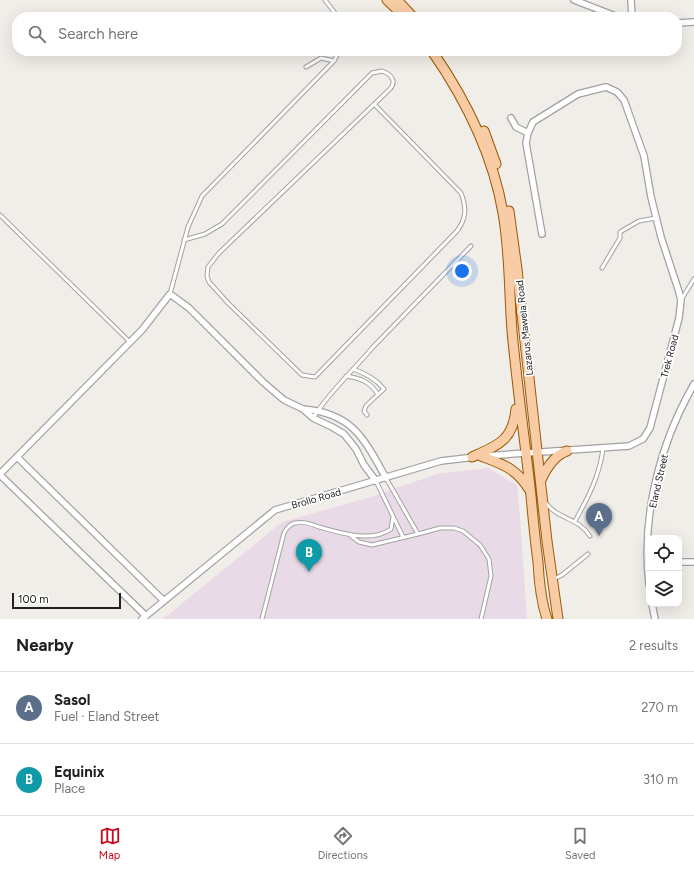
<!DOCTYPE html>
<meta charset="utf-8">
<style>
body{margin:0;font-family:Figtree,sans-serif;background:#f2f2f2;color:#202124}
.controls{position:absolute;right:12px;bottom:12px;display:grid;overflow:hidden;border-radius:8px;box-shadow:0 4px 16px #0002}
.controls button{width:36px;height:36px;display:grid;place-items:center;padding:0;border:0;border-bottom:1px solid #e0e0e0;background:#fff;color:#202124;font:20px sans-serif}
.scale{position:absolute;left:12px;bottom:10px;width:109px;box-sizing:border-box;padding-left:4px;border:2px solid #212121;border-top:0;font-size:11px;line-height:14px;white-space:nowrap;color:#212121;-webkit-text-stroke:3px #fff;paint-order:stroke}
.you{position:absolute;left:462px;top:271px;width:14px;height:14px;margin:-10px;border:3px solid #fff;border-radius:50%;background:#1a73e8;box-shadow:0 0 0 6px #1a73e833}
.badge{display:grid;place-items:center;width:26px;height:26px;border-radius:50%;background:#c9081a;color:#fff;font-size:13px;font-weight:700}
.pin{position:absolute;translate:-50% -33px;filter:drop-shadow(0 1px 2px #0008)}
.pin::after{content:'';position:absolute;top:21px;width:14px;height:12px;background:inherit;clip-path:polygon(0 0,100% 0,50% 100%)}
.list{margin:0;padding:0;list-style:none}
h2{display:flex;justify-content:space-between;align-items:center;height:52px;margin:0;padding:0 16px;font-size:17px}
h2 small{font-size:13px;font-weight:400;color:#757577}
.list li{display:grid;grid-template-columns:26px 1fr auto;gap:12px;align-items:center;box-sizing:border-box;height:72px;padding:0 16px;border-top:1px solid #e0e0e0}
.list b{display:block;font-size:15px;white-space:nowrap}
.list p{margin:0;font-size:13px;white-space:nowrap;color:#757577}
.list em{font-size:13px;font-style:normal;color:#757577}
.icon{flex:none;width:22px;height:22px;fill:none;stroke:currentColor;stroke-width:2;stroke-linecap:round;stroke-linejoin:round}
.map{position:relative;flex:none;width:694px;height:619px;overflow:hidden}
.search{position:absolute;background:#fff;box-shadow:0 4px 16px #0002;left:12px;right:12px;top:12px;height:44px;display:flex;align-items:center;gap:10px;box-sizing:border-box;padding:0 14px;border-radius:16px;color:#757577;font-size:15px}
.sheet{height:196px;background:#fff}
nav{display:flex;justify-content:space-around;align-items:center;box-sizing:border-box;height:56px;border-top:1px solid #e0e0e0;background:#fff;font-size:11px;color:#757577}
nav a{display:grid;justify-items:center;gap:2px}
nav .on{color:#c9081a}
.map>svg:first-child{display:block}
.industrial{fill:#e9dae8}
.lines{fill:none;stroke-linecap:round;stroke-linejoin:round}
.lane-casing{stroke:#a2a2a2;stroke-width:5}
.street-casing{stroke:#a2a2a2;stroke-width:8}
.primary-casing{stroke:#975a06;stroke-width:11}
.lane{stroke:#fff;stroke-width:3}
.street{stroke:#fff;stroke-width:5.5}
.primary{stroke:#f8cda5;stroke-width:9}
.labels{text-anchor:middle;stroke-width:3.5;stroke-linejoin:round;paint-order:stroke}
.street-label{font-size:10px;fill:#212121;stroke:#fff}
</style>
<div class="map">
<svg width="694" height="619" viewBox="0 0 694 619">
<rect width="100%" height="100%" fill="#f1ede8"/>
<path class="industrial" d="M488,468L517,485L520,517L527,619H163L282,522L367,498L437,474Z"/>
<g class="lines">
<g class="lane-casing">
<path id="lane" d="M325,0L338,17
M306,67L321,58L334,61L339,51
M0,215L130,342
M184,240L205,234L222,224L372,73L382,71C391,74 397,81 390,89L219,253L208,267L207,276L209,282L228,303L302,375L315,377L457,231C466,219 467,208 461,193L374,104
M602,268L620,238V232L639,221L656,218
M170,294L188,227L202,196L334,61
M681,300L694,279
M353,369C366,374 376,379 384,389L371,401L366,406L364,411L367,415
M346,376C360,378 371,382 378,395
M313,418C329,392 353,371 373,347L471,246
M386,478L418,534
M376,481L403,537
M545,502C558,520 578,517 590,536
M575,521C588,498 600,475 603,448
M351,536L359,542L372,545L418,534L440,528H454L463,531L480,545L489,559L491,576L481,619
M554,579L562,575L588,554
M262,619L284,533C286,529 290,524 295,523C303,521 312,524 319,527C341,533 371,543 391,529L393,517"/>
</g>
<g class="street-casing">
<path id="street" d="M574,0L618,17
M631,0L632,17
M677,23L694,22
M511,118L516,127L528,133
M303,409C353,413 364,439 386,478
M484,456L629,446L643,439L650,428L679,318L681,300L679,292L661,237L651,197L644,156L624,100L617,92L606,87L578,94L533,122L528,133L526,143L542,234
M17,457L164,601
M0,474L142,330L170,294L189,308L263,382L284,400L303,409L313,418L332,427L344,434L356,449L364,465L376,481
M0,475L146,616
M679,562H694
M649,584C641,516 660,443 694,384
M652,604L655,619
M142,619L275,510L441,461L475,457"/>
</g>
<g class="primary-casing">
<path id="primary" d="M387,0L405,17
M397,0L413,17
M432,51C466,100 493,155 503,213C510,252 509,292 512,331C517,386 525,441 531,496C533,518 535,540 538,562C539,581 541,601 547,619
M484,131L496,164
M509,211L517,269L547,541L558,619
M481,456C502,464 516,468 529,489
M472,457C499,445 513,440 516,409
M541,480C546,469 555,455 567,451"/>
</g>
<use href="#lane" class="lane"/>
<use href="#street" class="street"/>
<use href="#primary" class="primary"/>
</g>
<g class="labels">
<g class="street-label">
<text transform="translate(524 328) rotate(-96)" y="4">Lazarus Mawela Road</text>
<text transform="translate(669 356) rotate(-75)" y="4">Trek Road</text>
<text transform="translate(658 481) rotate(-77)" y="4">Eland Street</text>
<text transform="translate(316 498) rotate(-16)" y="4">Brollo Road</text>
</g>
</g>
</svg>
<div class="controls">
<button><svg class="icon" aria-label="locate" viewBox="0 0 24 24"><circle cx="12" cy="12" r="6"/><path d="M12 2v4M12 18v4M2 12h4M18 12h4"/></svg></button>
<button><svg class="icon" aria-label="layers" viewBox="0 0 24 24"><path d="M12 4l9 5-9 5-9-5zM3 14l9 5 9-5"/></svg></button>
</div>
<div class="scale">100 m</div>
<div class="you"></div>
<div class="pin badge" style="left:599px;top:536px;background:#5c6f8a">A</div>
<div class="pin badge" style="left:309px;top:572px;background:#0f9aa8">B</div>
<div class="search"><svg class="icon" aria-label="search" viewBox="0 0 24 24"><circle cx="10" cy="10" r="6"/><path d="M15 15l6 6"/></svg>Search here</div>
</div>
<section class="sheet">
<h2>Nearby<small>2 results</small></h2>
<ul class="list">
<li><span class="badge" style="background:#5c6f8a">A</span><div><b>Sasol</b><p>Fuel · Eland Street</p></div><em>270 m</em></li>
<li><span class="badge" style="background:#0f9aa8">B</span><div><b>Equinix</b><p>Place</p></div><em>310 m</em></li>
</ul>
</section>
<nav>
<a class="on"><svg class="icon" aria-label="map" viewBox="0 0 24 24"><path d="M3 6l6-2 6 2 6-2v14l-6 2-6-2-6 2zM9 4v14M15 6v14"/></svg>Map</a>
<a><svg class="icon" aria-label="directions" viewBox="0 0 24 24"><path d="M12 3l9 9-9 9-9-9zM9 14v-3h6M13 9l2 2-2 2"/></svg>Directions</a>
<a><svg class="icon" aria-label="saved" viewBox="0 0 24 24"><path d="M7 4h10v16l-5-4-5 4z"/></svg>Saved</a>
</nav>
